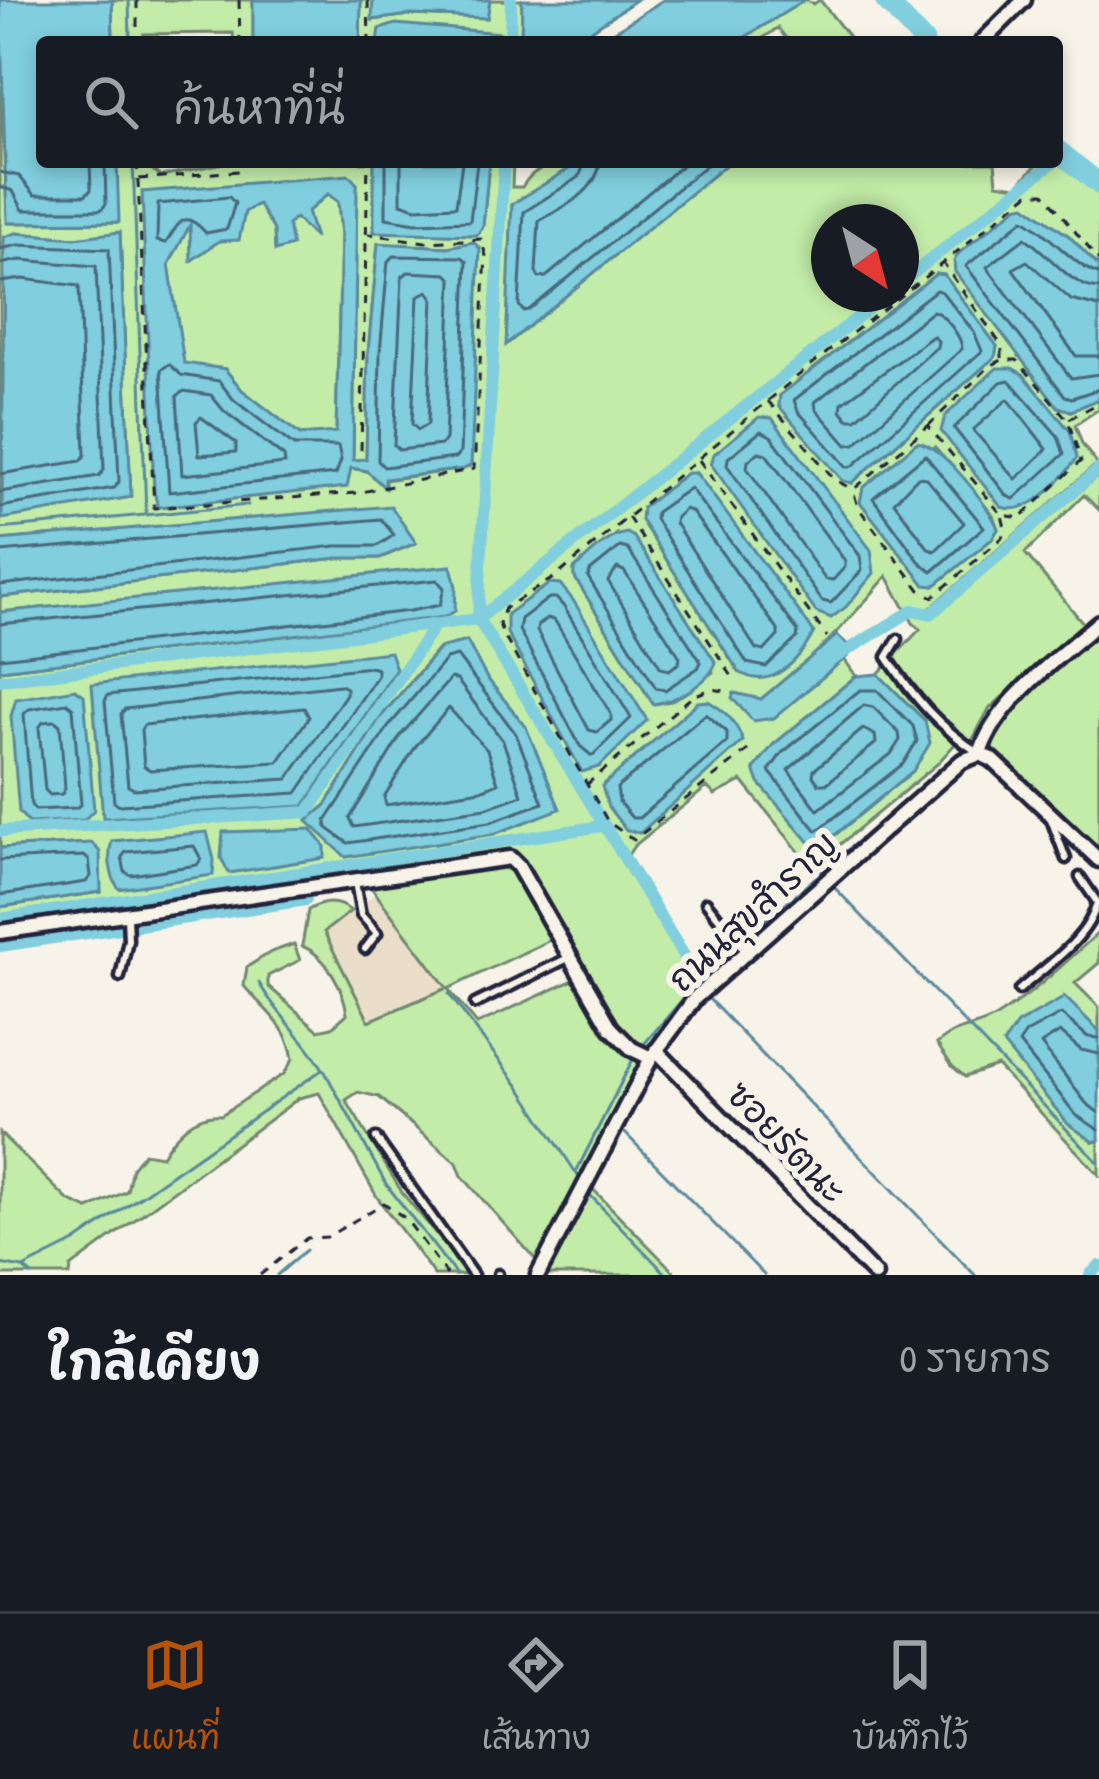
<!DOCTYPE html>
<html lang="th">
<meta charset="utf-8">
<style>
body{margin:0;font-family:"Patrick Hand","Playpen Sans Thai",sans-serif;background:#20242c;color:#f1f3f6}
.compass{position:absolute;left:811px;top:204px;width:108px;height:108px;border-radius:50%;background:#171b24;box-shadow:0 6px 18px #0003;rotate:144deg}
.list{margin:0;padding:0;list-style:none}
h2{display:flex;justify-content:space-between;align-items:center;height:156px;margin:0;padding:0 48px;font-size:51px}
h2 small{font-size:39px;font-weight:400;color:#9ea1a6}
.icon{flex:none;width:66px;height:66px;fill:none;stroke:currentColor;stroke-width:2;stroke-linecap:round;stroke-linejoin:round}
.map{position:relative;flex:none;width:1099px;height:1275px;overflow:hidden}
.search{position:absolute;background:#171b24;box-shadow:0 6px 18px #0003;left:36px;right:36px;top:36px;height:132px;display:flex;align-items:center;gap:30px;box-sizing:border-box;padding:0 42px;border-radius:12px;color:#9ea1a6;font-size:45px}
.sheet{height:336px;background:#171b24}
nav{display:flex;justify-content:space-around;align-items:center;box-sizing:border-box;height:168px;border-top:3px solid #363941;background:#171b24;font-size:33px;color:#9ea1a6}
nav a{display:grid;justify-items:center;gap:6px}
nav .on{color:#b45309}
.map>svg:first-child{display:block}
.built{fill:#ebdec9}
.green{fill:#c3eca8;stroke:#728772;stroke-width:3;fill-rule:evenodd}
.water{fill:#80cede;stroke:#5a899d;stroke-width:3;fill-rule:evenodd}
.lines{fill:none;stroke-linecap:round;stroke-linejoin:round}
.shore{stroke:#48677c;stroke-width:3}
.stream{stroke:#5a899d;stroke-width:3}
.canal{stroke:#80cede;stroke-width:12}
.river{stroke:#80cede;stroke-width:21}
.lane-casing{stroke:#22223b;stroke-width:15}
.street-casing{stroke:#22223b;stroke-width:21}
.path{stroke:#22223b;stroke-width:3;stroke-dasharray:9 9;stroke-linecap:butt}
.lane{stroke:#f7f3e8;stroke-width:6}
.street{stroke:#f7f3e8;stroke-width:12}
.labels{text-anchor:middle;stroke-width:12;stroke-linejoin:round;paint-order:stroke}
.street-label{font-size:36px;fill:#22223b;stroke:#f7f3e8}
</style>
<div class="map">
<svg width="1099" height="1275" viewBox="0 0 1099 1275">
<rect width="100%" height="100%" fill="#f7f3e8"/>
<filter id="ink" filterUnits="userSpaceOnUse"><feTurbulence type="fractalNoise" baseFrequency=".00833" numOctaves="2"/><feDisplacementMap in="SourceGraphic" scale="24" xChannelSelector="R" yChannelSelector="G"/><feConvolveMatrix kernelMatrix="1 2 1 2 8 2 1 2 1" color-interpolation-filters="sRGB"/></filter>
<g filter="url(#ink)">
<path class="built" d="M376,893L448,988L368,1022L324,932Z"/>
<path class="green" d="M112,0H253V42H234L233,33L144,34L145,42H113Z
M361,0H373V20L410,15L487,18L490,0H522L521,42H500V34L380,29L378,42H360Z
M805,0L813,4L820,0L853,42H789L778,28L757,42H737Z
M0,85L8,223L118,222L117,162H141L161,176L229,162H374V231L477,235L483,226L489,162H513L512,187H522C536,164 555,162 580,162L512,204L507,344L729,162H995L997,183L1017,186L1039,162H1057V159L1099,190V267L1069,236L1071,411L1099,399V409L1075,425L1082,444L1097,464L928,610L934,616L1099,475V510L1084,495L1025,553L1084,624L989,709L966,752L955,744L936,765L821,860L805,859L742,781L715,795L707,787L634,846L628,855L633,865L704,983L645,1050L633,1044L614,1024L529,872L517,856L501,852L381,873L0,925V907L101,892L92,843L0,848V670L445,617L136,599L0,612V597L338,558H380L416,543L391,507L0,540ZM357,184L353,460H366L368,353L378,244L448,247L473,242L471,465L464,469L384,480L385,486L367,471L350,468L158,506L154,491L143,192ZM829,222H901V294H829ZM17,233L75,238L120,233L131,497L2,518L4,237ZM936,274L944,275L997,346L995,357L852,483L779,406L780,395ZM935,447L993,515L998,529L992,539L934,586L861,503L863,489ZM696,473L813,632L739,672L641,520ZM617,534L713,672L671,701L653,704L574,576V570ZM887,576L913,623L920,629L878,674L925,721L913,771L825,843L813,846L773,745L856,676L844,659L773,718L735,693L760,700C809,664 848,622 887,576ZM466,641L486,677L526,727L506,829L346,857L308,820L326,805L379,719L439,648Z
M328,194L338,202L341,235L336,433L300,435L242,390L225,369L183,364L169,264L191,222L192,259L219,241L245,211L258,203L274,230L275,250L287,224L296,218L313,235L307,212Z
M1099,631V852L992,752C992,717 1072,656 1099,631Z
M498,865L518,875L554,938L448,989L477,1024L578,978L615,1040L641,1061L586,1176L535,1259L462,1176L457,1163L379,1097L358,1092L346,1100L403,1194L470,1275H434L377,1197L319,1093L299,1098L71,1267L70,1275H0V1133L68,1200L88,1209L127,1191L132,1168L144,1153L162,1156C174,1135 195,1112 221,1115L284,1074L293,1059C288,1025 265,1011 244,986L247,967L271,952L294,944L300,960L268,976V986L318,1030L332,1027L347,1014C344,989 327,956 302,946L308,910C324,901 336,900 351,911L324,932L369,1021L447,988L370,886Z
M1099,932V963L1075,983L1099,1007V1031L1065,998L1093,1142L1099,1140V1175L997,1066L965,1077L952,1066L937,1044C958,1025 974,1030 996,1017C1034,993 1066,962 1099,932Z
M591,1187L677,1275H548Z"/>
<path class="water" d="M0,0H112L113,42H42V162H117L119,222L7,223Z
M253,0H361L360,42H253Z
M373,0H490L487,18L410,15L372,20Z
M522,0H636L574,42H521Z
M663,0H805L737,42H598Z
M396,24L500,33V42H378L380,29Z
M374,162H489L483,226L477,235L374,232Z
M580,162H729L506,345L512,204Z
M349,175L357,184L353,460L366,459L368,353L378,243L448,247L473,242L480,248L471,465L464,469L385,479V488L367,471L351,468L347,487L158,507L154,491L142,192ZM328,194L338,202L341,235L336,432L300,435L242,390L225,369L184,363L169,264L190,225L191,261L219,241L239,240L245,212L258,204L274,230L275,251L292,246L288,225L295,218L315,238L307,212Z
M1025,205L1069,236L1099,267V399L1071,411L1058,407L955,272L954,261L959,253L1017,207Z
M120,232L131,497L2,519L4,237L16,233L75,238Z
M936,274L944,275L997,346L995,357L852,483L843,481L779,406L780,395Z
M997,368H1012L1023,374L1070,431L1077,458C1061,481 1030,517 1001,507L941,431L945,416Z
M759,417L772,418L780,429L871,550L874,573L846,607L831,618L816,612L711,464L714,454Z
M917,442C941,444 990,506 998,529L992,539L934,586L925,585L860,502L863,488Z
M687,473H696L706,486L814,632C799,661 771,692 739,672L641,520L642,508Z
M391,506L416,543L380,558H338L0,597V540Z
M627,533L634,537L716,663C707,685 676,701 653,704L574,576V569C589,556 606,536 627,533Z
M451,566L456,587L455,611L445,617L0,670V612Z
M550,583L560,584L573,600L647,720L599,767L582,772L507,633V614Z
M837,635L848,645L849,655L774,718L753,721L732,698L734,693L761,699Z
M467,641L486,677L526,727L560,809L494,834L346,857L307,821L326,805L379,719L440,648Z
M390,652L396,669L304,806L103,818L92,684Z
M878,674L925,721L930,743L913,771L824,844L813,846L759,783L754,769L773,745L856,676Z
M75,689L84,695L94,810L84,820L29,823L19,812L11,716L16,699Z
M708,701C726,711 736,722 743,741L640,833L626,830L608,807L602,786L698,702Z
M311,829L325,846V858L229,873L221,858L223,832Z
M207,832L214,860L213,875L119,889C110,876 107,856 112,841Z
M92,843L100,852L101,892L0,907V848Z
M1065,997L1099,1031V1140L1094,1142L1068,1124L1003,1044L1017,1024Z"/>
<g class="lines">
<path class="shore" d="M386,162V218L416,223L470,221L477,162
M401,162V203L416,208L456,206L462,162
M585,162L579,177L524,212L519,305L523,311L529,310L710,162
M600,162C597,193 563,207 539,221L536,272L539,278L546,277L686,162
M0,172L19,176L35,195H85L91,190L90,162
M0,187L13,191L23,210H101L106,204L105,162
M229,197L235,203L227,229L206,233C184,209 180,221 166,243L157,241L158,204Z
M0,249L18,245L109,249L119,482L114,488L0,507
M394,256L462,257L467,261L460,453L455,458L384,467L378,461L380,353L388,261Z
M0,264L20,260L96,266L104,470L99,476L0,492
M408,272L447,274L452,279L445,439L441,445L399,450L394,445L402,277Z
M1099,274C1080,271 1046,231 1024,219L966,266L1065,396L1072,398L1099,389
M0,282L23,279L79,286L85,455L81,461L0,474
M1099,289C1070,287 1049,253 1025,238L987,267L1071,378L1099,374
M936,290L942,292L974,332L982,351L853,466L847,467L798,411L794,400Z
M428,291L433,298L428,424L418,430L412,424L418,296Z
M1099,307L1071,300L1027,261L1013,269L1076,356H1099
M933,311C945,315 962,337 962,349L855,444L847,445L816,409L815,402Z
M933,336L938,341L937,347L856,419H848L841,410L842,403Z
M169,364L181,375L219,381L234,400L294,446H338L341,460L336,474L169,492L161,370Z
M1009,380L1058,436L1064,454L1014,499L1007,496L954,428L1001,382Z
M184,391L211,395L224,411L284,457L285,464L182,475L177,396Z
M1008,399L1047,449L1016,479L973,430Z
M201,417L236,443V452L199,455L196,422Z
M761,431L771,436L860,556L862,570L831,603L822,601L727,465L728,458Z
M759,452L766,454L845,561V567L833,580L825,579L747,468L748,461Z
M925,455L984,527L932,572L919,561L873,498Z
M918,477L926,478L964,523L935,551L929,549L894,502Z
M690,488L798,631L797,638L766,667L747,663L655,519L656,512Z
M685,509L692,512L778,630V636L764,651L756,649L675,523L676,517Z
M620,547L628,549L701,662L698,668L665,690L656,688L588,577L590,571Z
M0,552L381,519L394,535L377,546H336L0,585
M617,568L624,571L680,657L679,663L669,670L661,668L608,581Z
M549,598H556L564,607L631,718L592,756L580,746L519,630L521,619Z
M548,618L555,621L611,714V720L597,732L589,730L537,631L538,625Z
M0,624L437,580L444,588L440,605L410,611L0,658
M457,656L516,734L543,803L490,822L348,843L327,828L326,821L389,726L446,659Z
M371,667L377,669V676L297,793L120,805L114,802L105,701L108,695Z
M451,678L457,680L503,741L522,795L486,808L354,827L350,818L401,735Z
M340,685L346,688V694L288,779L134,789L128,786L121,714L125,709Z
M860,690H877L913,726L917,741L903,764L817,831L769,771L782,753Z
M67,703L73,708L81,804L76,808L35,810L31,805L24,714L29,709Z
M864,705L873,707L899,733L900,740L891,754L818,810L788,770Z
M304,708L309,717L278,762L150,770L144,766L141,730L144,725Z
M449,708L487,750L498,783L481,790L386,805L384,797L416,746Z
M706,714L727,732V742L639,818H632L619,802L617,788Z
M55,721L60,725L65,788L62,794L50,795L45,790L39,728L43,722Z
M863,729L875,735L876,743L826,784H819L813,776L814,770Z
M194,846L201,859L197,865L131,875L125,872L122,857L126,852Z
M0,860L84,856L89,860L91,876L86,882L0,895
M1099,1038L1088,1037L1061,1014L1026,1033L1019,1043L1076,1115L1099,1130
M1099,1054L1081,1050L1060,1032L1041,1044L1086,1103L1099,1113"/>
<path class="stream" d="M129,0L130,42
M133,162L146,514
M0,529L248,505
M835,888L1099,1163
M746,937L963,751
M449,994L523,1092L580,1179
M709,999L975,1275
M644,1044L707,971L732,949
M324,1070L386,1184L456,1275
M625,1133L764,1275
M576,1172L632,1061
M591,1196L667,1275
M0,1264L23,1268L32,1275
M23,1268L75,1242L323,1069C304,1037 277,1015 259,983
M277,1275L306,1250"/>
<path class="canal" d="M510,42L511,0
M504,162L478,619L699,980
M901,283L1053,162
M835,658L913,610L931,614L1099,469
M0,680L478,619L887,294
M0,831L308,812L435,625
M0,919L602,826
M0,946L306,900
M1090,1275L1099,1266"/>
<path class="river" d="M885,0L924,42
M1057,150L1099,184"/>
<g class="lane-casing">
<path id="lane" d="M898,639L887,657C915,699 938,726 980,754
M1049,814L1066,859
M355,882L361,915L377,933L365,949
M706,902L746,952
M120,977L128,940L127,916
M1019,990C1045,967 1090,938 1097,902L1080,877
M475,1004L568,958
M376,1138L473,1275
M498,1274V1275"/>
</g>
<g class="street-casing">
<path id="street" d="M982,42L1024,0
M980,754C994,704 1060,656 1099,622
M0,932L510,858L518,866L611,1028L632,1049L651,1058L695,998L962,761L980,754L993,760L1099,860
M656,1050L875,1275
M538,1275L651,1058"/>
</g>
<path class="path" d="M137,0V42
M239,0L240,42
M368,0L369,42
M137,162L154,508L357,493L474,469L486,256L481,239L425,242L368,234
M139,179L239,171L241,162
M1002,358V346L943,263L1029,193H1044L1099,261
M768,401L835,480L852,489
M1069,419L1099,403
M928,426L990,366L1002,360H1017L1068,420L1081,461L1020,518L1002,515L928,426L853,490L858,507L920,590L933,597L1002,538L1005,528L1002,515
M361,450L368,162
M699,460L827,637
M628,517L735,681
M748,750L634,840L608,822L503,634L499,624L505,608L558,575L811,365L943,263
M586,785L693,696L711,689L725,691
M260,1275L307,1238L327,1237L384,1203L406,1219L447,1275"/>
<use href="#lane" class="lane"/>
<use href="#street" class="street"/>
</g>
</g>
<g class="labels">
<g class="street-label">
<text transform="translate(752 911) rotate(-43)" y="13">ถนนสุขสำราญ</text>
<text transform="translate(787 1142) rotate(46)" y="13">ซอยรัตนะ</text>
</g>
</g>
</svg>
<svg class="compass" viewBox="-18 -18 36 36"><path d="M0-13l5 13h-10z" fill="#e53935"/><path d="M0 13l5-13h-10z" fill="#9ea1a6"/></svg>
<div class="search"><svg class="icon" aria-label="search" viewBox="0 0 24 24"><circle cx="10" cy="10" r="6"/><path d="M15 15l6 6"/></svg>ค้นหาที่นี่</div>
</div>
<section class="sheet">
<h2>ใกล้เคียง<small>0 รายการ</small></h2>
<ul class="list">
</ul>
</section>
<nav>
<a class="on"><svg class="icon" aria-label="map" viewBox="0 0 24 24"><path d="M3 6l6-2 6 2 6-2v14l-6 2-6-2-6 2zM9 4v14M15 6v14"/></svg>แผนที่</a>
<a><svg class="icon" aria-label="directions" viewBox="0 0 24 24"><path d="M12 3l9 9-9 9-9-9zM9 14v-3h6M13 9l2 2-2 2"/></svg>เส้นทาง</a>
<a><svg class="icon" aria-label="saved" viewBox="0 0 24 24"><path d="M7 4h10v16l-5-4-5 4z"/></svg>บันทึกไว้</a>
</nav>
